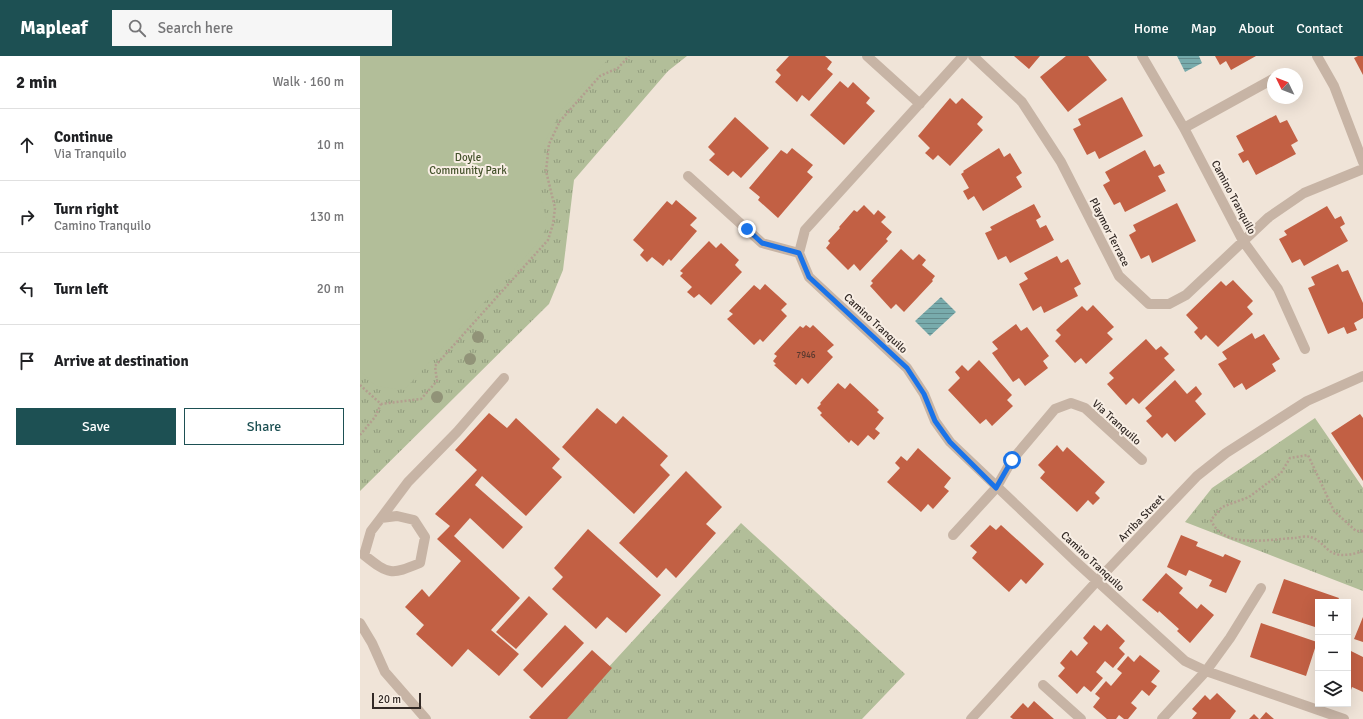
<!DOCTYPE html>
<meta charset="utf-8">
<style>
body{margin:0;font-family:Signika,sans-serif;background:#f6f6f6;color:#202124}
.controls{position:absolute;right:12px;bottom:12px;display:grid;overflow:hidden;border-radius:0px;box-shadow:0 4px 16px #0002}
.controls button{width:36px;height:36px;display:grid;place-items:center;padding:0;border:0;border-bottom:1px solid #e0e0e0;background:#fff;color:#202124;font:20px sans-serif}
.compass{position:absolute;left:907px;top:12px;width:36px;height:36px;border-radius:50%;background:#fff;box-shadow:0 4px 16px #0002;rotate:313deg}
.scale{position:absolute;left:12px;bottom:10px;width:49px;box-sizing:border-box;padding-left:4px;border:2px solid #332a26;border-top:0;font-size:11px;line-height:14px;white-space:nowrap;color:#332a26;-webkit-text-stroke:3px #f8eee4;paint-order:stroke}
.stop{position:absolute;width:12px;height:12px;margin:-9px;border:3px solid #1a73e8;border-radius:50%;background:#fff}
.stop.end{background:#1a73e8;border-color:#fff;box-shadow:0 1px 4px #0008}
.list{margin:0;padding:0;list-style:none}
h2{display:flex;justify-content:space-between;align-items:center;height:52px;margin:0;padding:0 16px;font-size:17px}
h2 small{font-size:13px;font-weight:400;color:#757577}
.list li{display:grid;grid-template-columns:26px 1fr auto;gap:12px;align-items:center;box-sizing:border-box;height:72px;padding:0 16px;border-top:1px solid #e0e0e0}
.list b{display:block;font-size:15px;white-space:nowrap}
.list p{margin:0;font-size:13px;white-space:nowrap;color:#757577}
.list em{font-size:13px;font-style:normal;color:#757577}
.actions{display:flex;gap:8px;padding:12px 16px}
.actions a{flex:1;padding:9px 0;border:1px solid #1d5053;border-radius:0px;text-align:center;font-size:14px;color:#1d5053}
.actions .main{background:#1d5053;color:#fff}
.icon{flex:none;width:22px;height:22px;fill:none;stroke:currentColor;stroke-width:2;stroke-linecap:round;stroke-linejoin:round}
.map{position:relative;flex:none;width:1003px;height:663px;overflow:hidden}
header{display:flex;align-items:center;gap:24px;box-sizing:border-box;height:56px;padding:0 20px;background:#1d5053;color:#fff}
header strong{font-size:19px}
nav{display:flex;gap:22px;margin-inline-start:auto;font-size:14px}
.search{width:280px;height:36px;background:#f6f6f6;display:flex;align-items:center;gap:10px;box-sizing:border-box;padding:0 14px;border-radius:0px;color:#757577;font-size:15px}
main{display:flex}
aside{flex:1;background:#fff}
.map>svg:first-child{display:block}
.grass{fill:url(#grass-tufts)}
.pitch{fill:#b2be99}
.water{fill:url(#water-rules)}
.building{fill:#c26044}
.lines{fill:none;stroke-linecap:round;stroke-linejoin:round}
.path{stroke:#b39e8f;stroke-width:2.5;stroke-dasharray:2 2;stroke-linecap:butt}
.minor{stroke:#c7b4a5;stroke-width:10}
.tree{fill:#919378}
.route{stroke:#1a73e8;stroke-width:5}
.labels{text-anchor:middle;stroke-width:4;stroke-linejoin:round;paint-order:stroke}
.number-label{font-size:9px;fill:#57382e}
.park-label{font-size:11px;fill:#43512a;stroke:#f8eee4}
.street-label{font-size:11px;fill:#332a26;stroke:#f8eee4}
</style>
<header>
<strong>Mapleaf</strong>
<div class="search"><svg class="icon" aria-label="search" viewBox="0 0 24 24"><circle cx="10" cy="10" r="6"/><path d="M15 15l6 6"/></svg>Search here</div>
<nav><a>Home</a><a>Map</a><a>About</a><a>Contact</a></nav>
</header>
<main>
<aside>
<h2>2 min<small>Walk · 160 m</small></h2>
<ul class="list">
<li><svg class="icon" aria-label="ahead" viewBox="0 0 24 24"><path d="M12 20V5M6 11l6-6 6 6"/></svg><div><b>Continue</b><p>Via Tranquilo</p></div><em>10 m</em></li>
<li><svg class="icon" aria-label="right" viewBox="0 0 24 24"><path d="M7 20v-9h11M14 6l5 5-5 5"/></svg><div><b>Turn right</b><p>Camino Tranquilo</p></div><em>130 m</em></li>
<li><svg class="icon" aria-label="left" viewBox="0 0 24 24"><path d="M17 20v-9H6M10 6l-5 5 5 5"/></svg><div><b>Turn left</b></div><em>20 m</em></li>
<li><svg class="icon" aria-label="arrive" viewBox="0 0 24 24"><path d="M6 21V4h12l-3 4 3 4H6"/></svg><div><b>Arrive at destination</b></div></li>
</ul>
<div class="actions"><a class="main">Save</a><a>Share</a></div>
</aside>
<div class="map">
<svg width="1003" height="663" viewBox="0 0 1003 663">
<defs>
<pattern id="grass-tufts" width="24" height="20" patternUnits="userSpaceOnUse"><rect width="24" height="20" fill="#b2be99"/><path d="M3 7l-1-3M5 7V3M7 7l1-3M15 17l-1-3M17 17v-4M19 17l1-3" fill="none" stroke="#919b7d"/></pattern>
<pattern id="water-rules" width="6" height="5" patternUnits="userSpaceOnUse"><rect width="6" height="5" fill="#78abac"/><path d="M0 2.5h6" fill="none" stroke="#638b8c"/></pattern>
</defs>
<rect width="100%" height="100%" fill="#f0e4d8"/>
<path class="grass" d="M0,0H327L308,15L214,124L203,214L189,248L0,435Z
M955,362L1003,432V535L825,466L852,432Z
M381,467L545,618L502,663H201Z"/>
<path class="pitch" d="M0,0H251L201,55L185,85L180,139L188,169L177,188L44,334L16,330L0,315Z"/>
<path class="water" d="M817,0H839L842,7L825,16Z
M581,241L596,256L570,280L555,265Z"/>
<path class="building" d="M429,0H465L472,6L467,13L473,18L449,45L442,39L437,46L415,26L421,19L416,14Z
M654,0H680L669,13Z
M706,0H728L747,24L708,56L680,21Z
M855,0H896L871,14L866,5L860,9Z
M998,0H1003V19L994,2Z
M480,25L488,32L493,26L510,42L506,47L515,55L484,89L450,59Z
M762,41L783,80L739,103L735,95L727,99L713,73L721,69L718,63Z
M590,42L596,48L602,42L623,61L617,68L623,74L590,110L578,99L573,104L565,97L570,92L558,80Z
M916,59L920,67L927,64L938,85L931,89L936,98L896,119L888,104L883,107L878,98L884,95L876,80Z
M375,61L409,92L381,122L373,115L368,120L349,104L355,98L348,91Z
M432,92L453,109L447,116L453,121L418,162L398,144L400,141L389,132L421,94L427,98Z
M639,92L644,101L650,97L662,117L656,121L662,131L623,155L614,140L608,144L603,135L609,132L601,118L604,116L603,115Z
M785,94L794,111L800,108L805,117L798,120L806,135L765,156L760,146L754,149L743,129L750,125L745,116Z
M316,144L337,162L330,169L337,175L311,205L309,203L303,210L292,201L287,206L280,199L284,194L273,184L307,145L312,149Z
M817,147L836,185L792,207L789,199L781,203L769,179L776,175L773,169Z
M674,148L681,161L676,164L680,172L686,169L694,184L650,207L646,200L638,204L625,177L632,174L630,171Z
M504,149L514,159L518,154L526,161L521,166L532,176L526,183L528,185L500,215L494,208L488,214L466,192L470,187L468,185L480,172L479,171L494,154L497,156Z
M967,150L975,163L981,160L985,168L980,171L988,185L944,210L940,203L932,207L919,183L927,179L924,175Z
M349,185L356,192L361,187L379,204L375,209L382,216L351,249L339,238L334,242L327,236L332,231L320,220L323,217L320,215Z
M541,193L553,204L559,198L566,204L562,209L575,220L572,224L573,225L544,256L536,248L531,253L510,230L513,227L511,225Z
M697,200L701,207L708,203L721,228L714,232L718,240L684,257L681,250L673,255L659,228L668,223L664,217Z
M978,208L982,216L988,214L1003,247V262L994,267L997,274L987,278L984,271L968,278L948,232L955,229L951,221Z
M873,224L893,245L887,251L893,258L858,291L846,279L841,284L834,276L838,272L826,259L861,225L866,230Z
M405,228L427,248L421,254L427,260L403,286L400,283L394,289L367,263L373,258L369,255L394,229L400,234Z
M733,249L754,271L747,277L753,283L726,308L721,302L715,307L695,285L701,279L696,274L722,250L727,255Z
M656,268L661,275L667,271L689,300L683,305L688,312L665,330L659,322L653,326L632,297L638,293L632,286Z
M446,269L450,272L453,269L474,289L467,295L473,301L448,328L442,322L436,329L414,309L416,308L413,305L417,300L414,298L440,270L443,272Z
M892,277L895,283L904,278L920,303L912,308L916,315L886,334L882,327L874,332L858,308L867,303L862,296Z
M786,283L796,294L801,290L809,298L804,302L815,314L779,348L773,342L766,349L747,328L754,322L749,317Z
M619,304L652,339L647,344L653,350L632,370L626,363L620,368L588,334L600,322L595,316L602,309L608,315Z
M815,324L827,338L836,330L842,338L835,345L846,358L815,386L807,377L802,382L786,365L792,360L785,352Z
M478,327L485,333L490,327L519,354L517,356L524,362L515,373L520,377L514,384L508,379L498,390L491,384L489,387L460,359L462,357L457,352L461,348L460,347Z
M237,352L256,368L263,360L308,400L300,409L310,419L274,458L202,391Z
M129,357L147,372L156,362L200,403L192,412L202,421L166,460L122,420L115,429L163,471L143,493L110,462L94,480L160,542L131,574L159,598L139,620L108,593L92,611L56,578L64,569L45,551L62,533L69,541L101,505L77,483L90,470L75,458L117,414L95,394Z
M1000,358L1003,362V425L971,377Z
M697,389L703,396L707,391L745,426L735,437L740,442L733,449L728,444L717,456L680,422L685,416L678,409Z
M558,392L591,422L584,431L589,435L573,453L568,448L561,456L527,426L540,412L535,407L541,400L547,405Z
M326,415L362,451L346,468L356,477L316,522L306,512L297,522L259,487Z
M630,469L636,474L641,469L684,508L666,528L661,523L649,536L612,502L617,496L610,490Z
M228,473L301,539L266,577L247,561L236,573L192,533L203,521L194,512Z
M821,479L838,486L836,490L863,501L865,498L881,505L866,537L849,530L852,524L829,514L826,520L807,511Z
M806,517L823,532L819,537L837,553L841,548L854,559L830,587L817,575L819,573L799,555L798,557L782,544Z
M924,523L979,542L977,546H958V572L912,557Z
M169,540L188,558L156,593L136,576Z
M1003,561V586L994,583Z
M901,567L957,586L946,620L890,601Z
M747,568L765,585L759,592L765,598L753,612L745,605L736,616L743,622L731,636L724,630L717,638L698,620L705,612L700,607L711,594L717,600L728,587L723,582L734,569L741,575Z
M205,569L224,587L182,632L163,614Z
M232,594L252,612L207,663H171L169,661Z
M989,594L1003,601V636L992,631L991,634L988,633Z
M780,599L800,615L791,626L797,630L789,640L782,634L771,647L777,652L768,663H764L759,659L756,663H747L733,651L740,642L735,638L746,625L751,630L762,617L757,613L768,600L774,606Z
M857,637L876,655L870,663H832L837,657L832,653L845,639L850,644Z
M674,645L694,663H653L650,661L663,647L668,652Z
M906,656L914,663H900Z
M894,658L899,663H889Z"/>
<g class="lines">
<path class="path" d="M0,329L21,348L61,343L77,325L75,310L188,184L193,168L195,152L186,115L189,88L200,65L240,20L258,12L269,0
M0,379L15,361L21,348
M1003,475H996L974,455L948,399L930,402L921,417L889,441L862,451L851,464C863,494 909,483 935,482C939,481 946,480 950,481C960,483 965,493 973,497C981,501 995,498 1003,495"/>
<path class="minor" d="M507,0L560,48
M603,0L445,174L439,197L449,221L547,312L564,338L575,365L590,386L714,504L825,605L846,615L984,663
M613,0L662,46L701,106L759,220L789,248H809L826,239L909,161L944,137L1003,113
M782,0L824,72L883,185L918,233L945,293
M957,0L974,30L1003,106
M824,72L913,23
M328,120L402,187L439,197
M37,460L54,464L65,481L60,507C31,519 29,519 4,499L11,475L21,462Z
M21,462L48,426L97,376L144,322
M593,479L636,432L652,404L695,353L711,347L725,352L782,404
M0,567L12,587L25,616L66,663
M683,629L721,663
M611,663L737,525L837,420L866,397L947,345L1003,320
M802,663L846,615L870,582L901,532"/>
</g>
<g class="tree">
<circle cx="118" cy="281" r="6"/>
<circle cx="110" cy="303" r="6"/>
<circle cx="77" cy="341" r="6"/>
</g>
<g class="lines">
<path class="route" d="M387,173L402,187L439,197L449,221L547,312L564,338L575,365L590,386L636,432L652,404"/>
</g>
<g class="labels">
<g class="number-label">
<text x="446" y="302">7946</text>
</g>
<g class="park-label">
<text x="108" y="105">Doyle<tspan x="108" dy="13">Community Park</tspan></text>
</g>
<g class="street-label">
<text transform="translate(874 141) rotate(62)" y="4">Camino Tranquilo</text>
<text transform="translate(750 176) rotate(63)" y="4">Playmor Terrace</text>
<text transform="translate(516 267) rotate(43)" y="4">Camino Tranquilo</text>
<text transform="translate(757 366) rotate(42)" y="4">Via Tranquilo</text>
<text transform="translate(781 462) rotate(-46)" y="4">Arriba Street</text>
<text transform="translate(733 505) rotate(43)" y="4">Camino Tranquilo</text>
</g>
</g>
</svg>
<div class="controls">
<button>+</button>
<button>−</button>
<button><svg class="icon" aria-label="layers" viewBox="0 0 24 24"><path d="M12 4l9 5-9 5-9-5zM3 14l9 5 9-5"/></svg></button>
</div>
<svg class="compass" viewBox="-18 -18 36 36"><path d="M0-13l5 13h-10z" fill="#e53935"/><path d="M0 13l5-13h-10z" fill="#757577"/></svg>
<div class="scale">20 m</div>
<div class="stop" style="left:652px;top:404px"></div>
<div class="stop end" style="left:387px;top:173px"></div>
</div>
</main>
